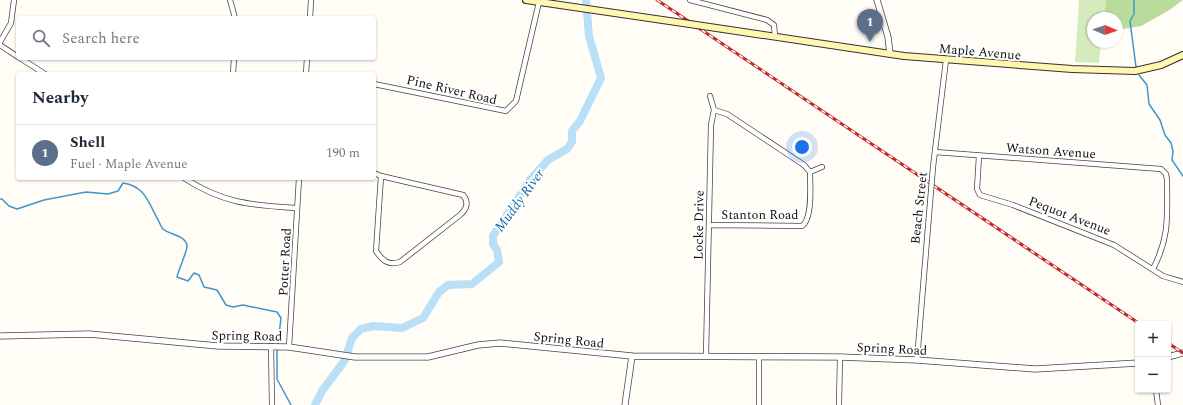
<!DOCTYPE html>
<meta charset="utf-8">
<style>
body{margin:0;font-family:Spectral,serif;background:#f6f6f7;color:#1f2937}
.controls{position:absolute;right:12px;bottom:12px;display:grid;overflow:hidden;border-radius:4px;box-shadow:0 1px 3px #0004}
.controls button{width:36px;height:36px;display:grid;place-items:center;padding:0;border:0;border-bottom:1px solid #e0e1e3;background:#fff;color:#1f2937;font:20px sans-serif}
.compass{position:absolute;left:1087px;top:12px;width:36px;height:36px;border-radius:50%;background:#fff;box-shadow:0 1px 3px #0004;rotate:92deg}
.you{position:absolute;left:802px;top:147px;width:14px;height:14px;margin:-10px;border:3px solid #fff;border-radius:50%;background:#1a73e8;box-shadow:0 0 0 6px #1a73e833}
.badge{display:grid;place-items:center;width:26px;height:26px;border-radius:50%;background:#c4262e;color:#fff;font-size:13px;font-weight:700}
.pin{position:absolute;translate:-50% -33px;filter:drop-shadow(0 1px 2px #0008)}
.pin::after{content:'';position:absolute;top:21px;width:14px;height:12px;background:inherit;clip-path:polygon(0 0,100% 0,50% 100%)}
.list{margin:0;padding:0;list-style:none}
h2{display:flex;justify-content:space-between;align-items:center;height:52px;margin:0;padding:0 16px;font-size:17px}
h2 small{font-size:13px;font-weight:400;color:#747a83}
.list li{display:grid;grid-template-columns:26px 1fr auto;gap:12px;align-items:center;box-sizing:border-box;height:56px;padding:0 16px;border-top:1px solid #e0e1e3}
.list b{display:block;font-size:15px;white-space:nowrap}
.list p{margin:0;font-size:13px;white-space:nowrap;color:#747a83}
.list em{font-size:13px;font-style:normal;color:#747a83}
.icon{flex:none;width:22px;height:22px;fill:none;stroke:currentColor;stroke-width:2;stroke-linecap:round;stroke-linejoin:round}
.map{position:relative;flex:none;width:1183px;height:405px;overflow:hidden}
.search{position:absolute;background:#fff;box-shadow:0 1px 3px #0004;left:16px;top:16px;width:360px;height:44px;display:flex;align-items:center;gap:10px;box-sizing:border-box;padding:0 14px;border-radius:4px;color:#747a83;font-size:15px}
.panel{position:absolute;background:#fff;box-shadow:0 1px 3px #0004;left:16px;top:72px;width:360px;height:108px;border-radius:4px}
.map>svg:first-child{display:block}
.green{fill:#d5ebbd}
.forest{fill:#b9dc9c}
.lines{fill:none;stroke-linecap:round;stroke-linejoin:round}
.stream{stroke:#3f96cf;stroke-width:1.5}
.river{stroke:#b9e0f7;stroke-width:8}
.minor-casing{stroke:#444;stroke-width:6}
.tertiary-casing{stroke:#444;stroke-width:7}
.secondary-casing{stroke:#333;stroke-width:8}
.minor{stroke:#fff;stroke-width:4.5}
.tertiary{stroke:#fff;stroke-width:5.5}
.secondary{stroke:#fff6b0;stroke-width:6}
.rail-casing{stroke:#c4262e;stroke-width:3}
.rail{stroke:#fff;stroke-width:1.5;stroke-dasharray:4.5;stroke-linecap:butt}
.minor-bridge-casing{stroke:#444;stroke-width:6;stroke-linecap:butt}
.secondary-bridge-casing{stroke:#333;stroke-width:8;stroke-linecap:butt}
.minor-bridge{stroke:#fff;stroke-width:4.5}
.secondary-bridge{stroke:#fff6b0;stroke-width:6}
.labels{text-anchor:middle;stroke-width:4;stroke-linejoin:round;paint-order:stroke}
.street-label{font-size:13px;fill:#111;stroke:#fff}
.water-label{font-size:14px;font-style:italic;fill:#1768a6;stroke:#fff}
</style>
<div class="map">
<svg width="1183" height="405" viewBox="0 0 1183 405">
<rect width="100%" height="100%" fill="#fffdf5"/>
<path class="green" d="M1079,0H1106L1104,18H1093V42H1101L1099,63L1075,62Z"/>
<path class="forest" d="M1106,0H1183L1168,11L1141,26L1117,30V18H1104Z"/>
<g class="lines">
<path class="stream" d="M1134,0V14L1130,21L1136,67
M1139,75L1147,85L1149,104L1160,120L1165,135L1171,143L1173,151L1172,160L1183,176
M0,199H2L9,206L17,209L44,200L86,192L108,194L118,191L123,183C144,186 148,201 157,218C159,221 161,227 163,229C170,235 186,235 187,246C188,249 178,271 177,277L188,281L194,273L199,275L204,287L217,290L226,305L233,307L243,305L277,312L281,318L278,343
M277,349V379L291,405"/>
<path class="river" d="M315,405L322,391L345,360L352,338L361,329L373,326L402,328L423,318L439,292L448,285L472,284L499,262L497,250L493,244V236L530,180L548,160L567,149L572,142V131L580,121L601,78L589,36L586,0"/>
<g class="minor-casing">
<path id="minor" d="M230,0L235,18
M690,0L767,20L774,25L775,37
M310,18L311,0
M0,42L11,23L14,0
M0,45L18,57
M20,58L45,74
M233,74L234,58
M306,74L307,58
M374,84L506,111L516,101L539,2
M714,110L727,114L804,165L810,172L822,167
M935,152L1161,169L1166,174L1167,180C1167,216 1170,236 1153,269
M979,156L977,189L980,195L1013,205L1114,245L1163,276L1183,282
M933,167L946,60
M374,173L381,176
M381,176L463,195C469,202 467,209 460,215L400,262C388,266 382,260 376,251Z
M184,178C224,204 252,205 297,208
M709,225L802,226C813,219 810,184 810,172
M271,346L272,405
M289,347L299,178
M706,356L711,125L714,110L710,96
M917,360L930,203
M1156,390L1158,405
M759,405V357
M839,405L840,357"/>
</g>
<g class="tertiary-casing">
<path id="tertiary" d="M877,0L888,37L890,54
M0,336L89,334L218,346L289,347L355,357H428L478,345L500,343L632,356L840,357L917,360L1035,369L1138,363
M1168,357L1183,353
M625,405L632,356"/>
</g>
<g class="secondary-casing">
<path id="secondary" d="M526,0L683,23
M703,26L904,56L1072,69L1135,71L1161,65L1183,55"/>
</g>
<use href="#minor" class="minor"/>
<use href="#tertiary" class="tertiary"/>
<use href="#secondary" class="secondary"/>
<g class="rail-casing">
<path id="rail" d="M657,0L1140,324
M1168,343L1183,353"/>
</g>
<use href="#rail" class="rail"/>
<g class="minor-bridge-casing">
<path id="minor-bridge" d="M930,203L933,167"/>
</g>
<g class="secondary-bridge-casing">
<path id="secondary-bridge" d="M683,23L703,26"/>
</g>
<use href="#minor-bridge" class="minor-bridge"/>
<use href="#secondary-bridge" class="secondary-bridge"/>
</g>
<g class="labels">
<g class="street-label">
<text transform="translate(980 51) rotate(5)" y="5">Maple Avenue</text>
<text transform="translate(452 89) rotate(13)" y="5">Pine River Road</text>
<text transform="translate(1051 150) rotate(4)" y="5">Watson Avenue</text>
<text transform="translate(918 208) rotate(-84)" y="5">Beach Street</text>
<text x="760" y="219">Stanton Road</text>
<text transform="translate(1070 215) rotate(21)" y="5">Pequot Avenue</text>
<text transform="translate(698 225) rotate(-89)" y="5">Locke Drive</text>
<text transform="translate(284 262) rotate(-87)" y="5">Potter Road</text>
<text transform="translate(247 335) rotate(1)" y="5">Spring Road</text>
<text transform="translate(569 339) rotate(6)" y="5">Spring Road</text>
<text transform="translate(892 348) rotate(3)" y="5">Spring Road</text>
</g>
<g class="water-label">
<text transform="translate(519 200) rotate(-54)" y="5">Muddy River</text>
</g>
</g>
</svg>
<div class="controls">
<button>+</button>
<button>−</button>
</div>
<svg class="compass" viewBox="-18 -18 36 36"><path d="M0-13l5 13h-10z" fill="#e53935"/><path d="M0 13l5-13h-10z" fill="#747a83"/></svg>
<div class="you"></div>
<div class="pin badge" style="left:870px;top:42px;background:#5c6f8a">1</div>
<div class="search"><svg class="icon" aria-label="search" viewBox="0 0 24 24"><circle cx="10" cy="10" r="6"/><path d="M15 15l6 6"/></svg>Search here</div>
<section class="panel">
<h2>Nearby<small></small></h2>
<ul class="list">
<li><span class="badge" style="background:#5c6f8a">1</span><div><b>Shell</b><p>Fuel · Maple Avenue</p></div><em>190 m</em></li>
</ul>
</section>
</div>
